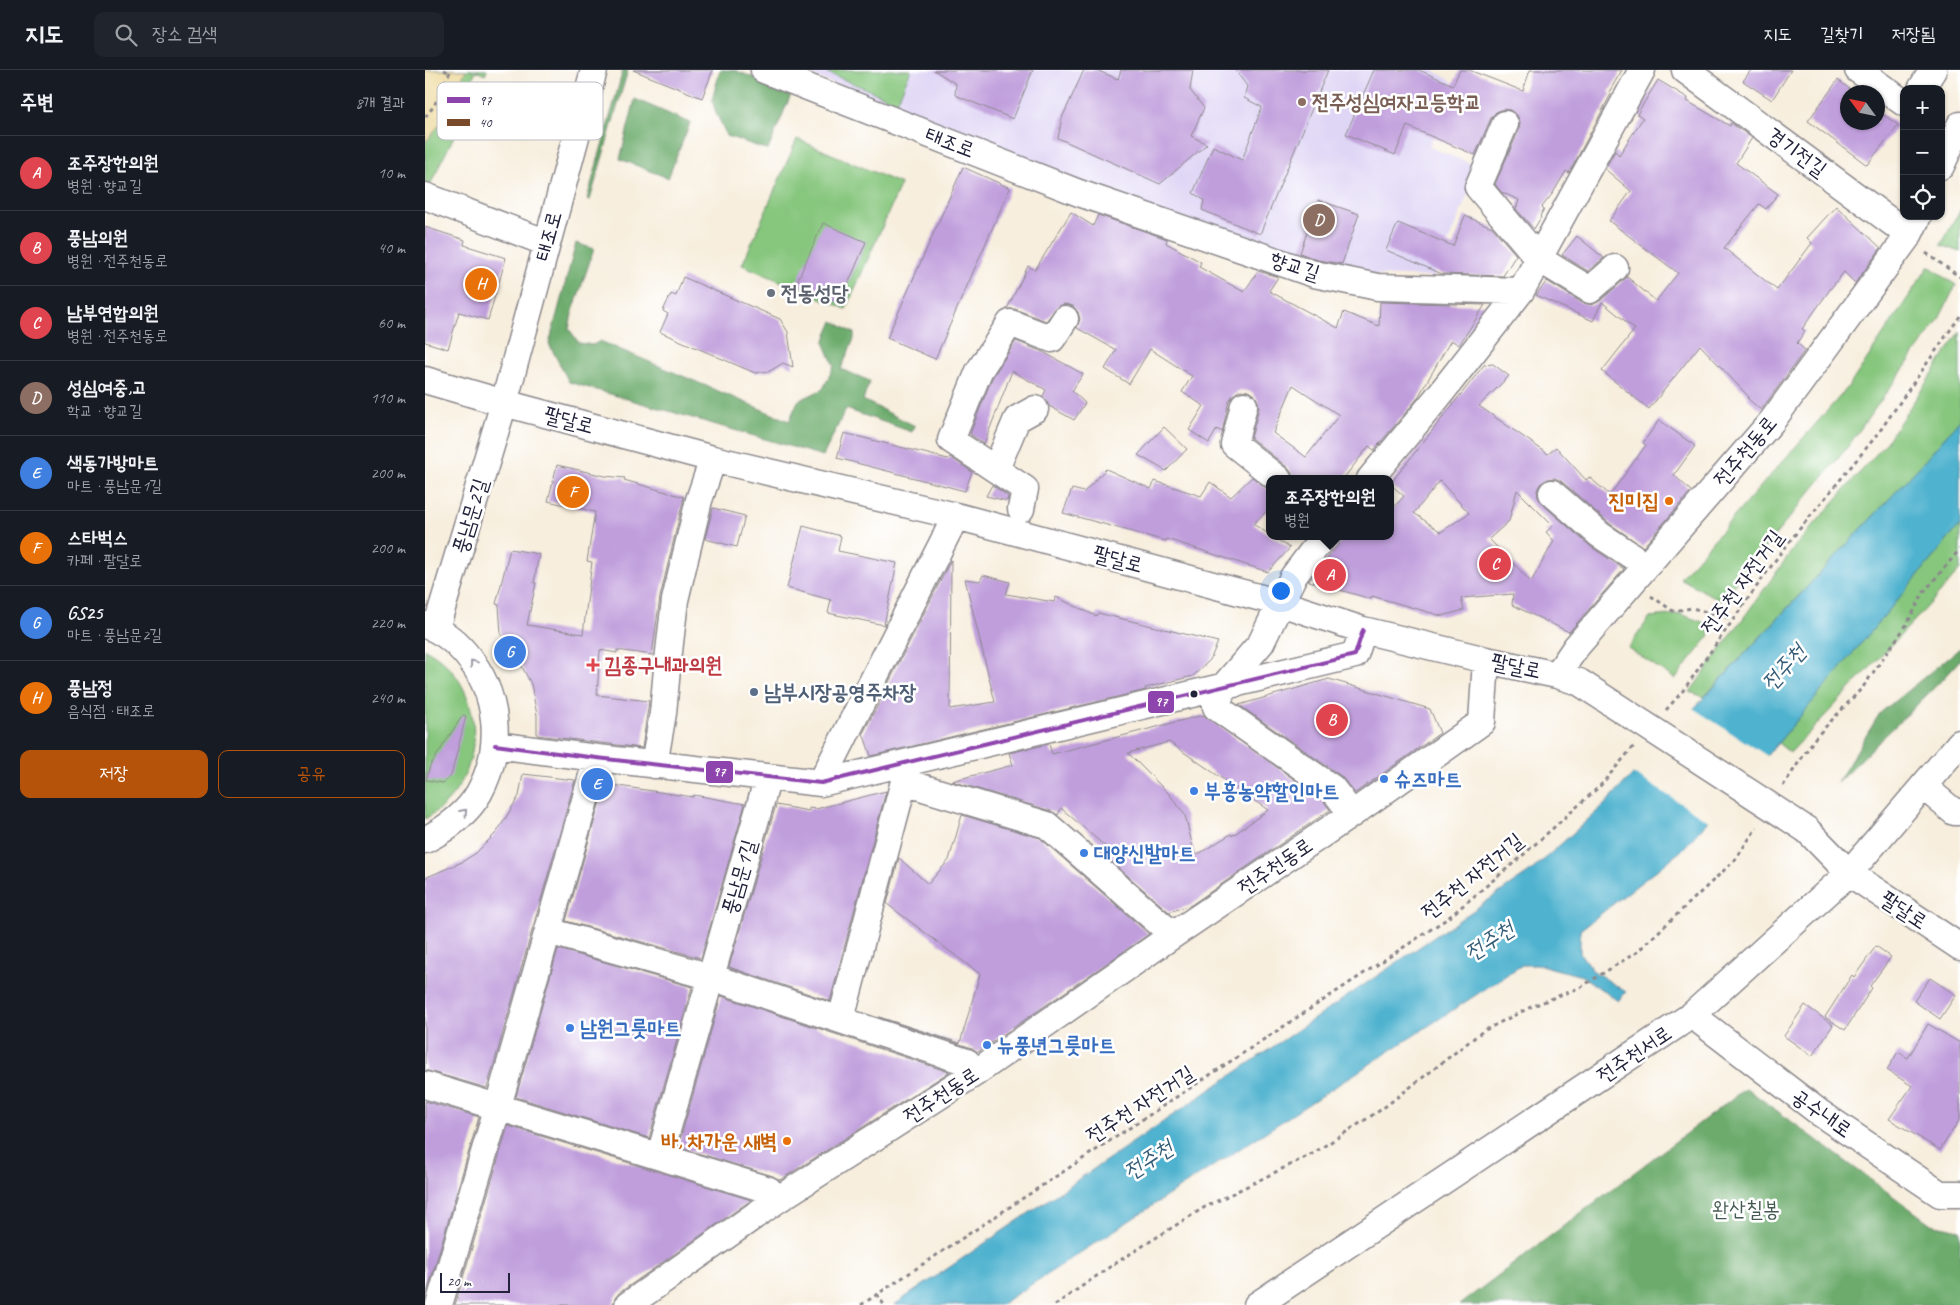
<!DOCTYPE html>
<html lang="ko">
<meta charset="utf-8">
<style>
body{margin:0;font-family:Caveat,"Poor Story",sans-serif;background:#20242c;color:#f1f3f6}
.controls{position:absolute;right:15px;top:15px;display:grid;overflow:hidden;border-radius:10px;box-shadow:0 1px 4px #0004}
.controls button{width:45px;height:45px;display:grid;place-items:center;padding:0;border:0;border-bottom:1px solid #363941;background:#171b24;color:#f1f3f6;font:25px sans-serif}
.compass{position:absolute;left:1415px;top:15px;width:45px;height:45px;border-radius:50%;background:#171b24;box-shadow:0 1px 4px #0004;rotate:303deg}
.scale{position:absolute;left:15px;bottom:12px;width:70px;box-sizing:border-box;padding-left:5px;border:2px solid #22223b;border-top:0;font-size:14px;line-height:18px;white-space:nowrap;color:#22223b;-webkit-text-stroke:4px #fff;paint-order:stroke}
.you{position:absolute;left:855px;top:520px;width:18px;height:18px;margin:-12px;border:4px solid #fff;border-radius:50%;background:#1a73e8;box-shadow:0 0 0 8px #1a73e833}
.badge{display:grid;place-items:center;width:32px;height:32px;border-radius:50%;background:#b45309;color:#fff;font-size:16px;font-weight:700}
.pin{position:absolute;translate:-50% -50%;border:2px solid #fff;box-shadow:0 1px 5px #0006}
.popup{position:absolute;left:841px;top:405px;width:128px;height:65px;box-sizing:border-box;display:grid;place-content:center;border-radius:10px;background:#171b24;filter:drop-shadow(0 1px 4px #0005);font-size:16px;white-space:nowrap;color:#9ea1a6}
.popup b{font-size:19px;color:#f1f3f6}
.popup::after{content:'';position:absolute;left:50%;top:100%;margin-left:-10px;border:10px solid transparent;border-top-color:#171b24}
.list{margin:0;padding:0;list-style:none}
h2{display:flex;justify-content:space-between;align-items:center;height:65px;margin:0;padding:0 20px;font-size:21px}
h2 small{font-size:16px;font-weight:400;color:#9ea1a6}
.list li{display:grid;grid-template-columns:32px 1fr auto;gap:15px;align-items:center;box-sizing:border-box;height:75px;padding:0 20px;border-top:1px solid #363941}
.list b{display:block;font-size:19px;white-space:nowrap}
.list p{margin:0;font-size:16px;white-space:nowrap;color:#9ea1a6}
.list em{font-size:16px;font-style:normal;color:#9ea1a6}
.actions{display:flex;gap:10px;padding:15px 20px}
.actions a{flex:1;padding:11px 0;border:1px solid #b45309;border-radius:10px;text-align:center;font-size:18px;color:#b45309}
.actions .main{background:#b45309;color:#fff}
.icon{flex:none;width:28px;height:28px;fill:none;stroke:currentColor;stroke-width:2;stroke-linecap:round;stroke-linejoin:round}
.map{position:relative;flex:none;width:1535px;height:1235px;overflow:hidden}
header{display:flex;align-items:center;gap:30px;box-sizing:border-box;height:70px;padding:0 25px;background:#171b24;border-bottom:1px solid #363941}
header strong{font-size:24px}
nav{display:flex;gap:28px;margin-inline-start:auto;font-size:18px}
.search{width:350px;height:45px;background:#20242c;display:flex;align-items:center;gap:12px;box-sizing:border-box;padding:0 18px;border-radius:10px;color:#9ea1a6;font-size:19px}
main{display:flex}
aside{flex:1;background:#171b24}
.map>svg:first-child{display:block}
.built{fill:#dfd5f5}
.green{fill:#86c67d;stroke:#54745c}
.forest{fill:#6cab6c;stroke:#476654}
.sand{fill:#eeda9e;stroke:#887e6c}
.water{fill:#50b2cf;stroke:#396a85}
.pier{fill:#f7eedd}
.building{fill:#c09edc;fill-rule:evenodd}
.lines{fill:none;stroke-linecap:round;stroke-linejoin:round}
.minor-casing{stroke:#8c888c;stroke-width:29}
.path{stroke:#8c888c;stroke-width:3;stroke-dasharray:4 4;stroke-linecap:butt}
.minor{stroke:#fff;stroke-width:26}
.minor-bridge-casing{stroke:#8c888c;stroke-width:29;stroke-linecap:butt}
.minor-bridge{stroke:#fff;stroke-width:26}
.bus-1-casing{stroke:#fff;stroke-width:8}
.bus-1{stroke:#8e44ad;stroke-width:4}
.oneway{stroke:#9c9ca7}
.education-dot{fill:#8d6e63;stroke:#fff;stroke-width:2}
.worship-dot{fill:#6b7280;stroke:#fff;stroke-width:2}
.food-dot{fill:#e8710a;stroke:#fff;stroke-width:2}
.health-dot{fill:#e0444e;stroke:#fff;stroke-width:2}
.service-dot{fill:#5c6f8a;stroke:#fff;stroke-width:2}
.bus-dot{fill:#22223b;stroke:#fff;stroke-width:2}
.shop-dot{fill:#3f7fe0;stroke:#fff;stroke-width:2}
.labels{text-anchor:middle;stroke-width:5;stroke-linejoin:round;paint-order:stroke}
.education-label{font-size:21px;font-weight:bold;fill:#785e54;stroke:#fff;text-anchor:start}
.street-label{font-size:21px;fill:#22223b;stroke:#fff}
.worship-label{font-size:21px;font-weight:bold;fill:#5b616d;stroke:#fff;text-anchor:start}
.food-label{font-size:21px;font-weight:bold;fill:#c56008;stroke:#fff;text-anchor:end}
.health-label{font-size:21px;font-weight:bold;fill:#be3a42;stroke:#fff;text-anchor:start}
.service-label{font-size:21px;font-weight:bold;fill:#4e5e75;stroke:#fff;text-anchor:start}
.shop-label{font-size:21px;font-weight:bold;fill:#366cbe;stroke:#fff;text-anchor:start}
.park-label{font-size:21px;fill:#455b52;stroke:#fff}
.water-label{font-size:22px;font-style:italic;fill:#345c76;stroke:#fff}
.key{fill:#fff;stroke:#bdbdc4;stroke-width:1}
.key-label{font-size:14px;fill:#22223b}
.line-badge{stroke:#fff;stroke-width:2}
.badge-label{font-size:14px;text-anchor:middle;font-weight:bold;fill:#fff}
</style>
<header>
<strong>지도</strong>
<div class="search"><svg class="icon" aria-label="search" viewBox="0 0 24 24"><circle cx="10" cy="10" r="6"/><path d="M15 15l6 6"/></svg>장소 검색</div>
<nav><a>지도</a><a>길찾기</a><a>저장됨</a></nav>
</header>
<main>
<aside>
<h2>주변<small>8개 결과</small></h2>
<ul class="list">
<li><span class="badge" style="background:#e0444e">A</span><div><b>조주장한의원</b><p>병원 · 향교길</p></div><em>10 m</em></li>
<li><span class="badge" style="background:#e0444e">B</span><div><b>풍남의원</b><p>병원 · 전주천동로</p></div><em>40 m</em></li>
<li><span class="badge" style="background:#e0444e">C</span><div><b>남부연합의원</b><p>병원 · 전주천동로</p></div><em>60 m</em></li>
<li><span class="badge" style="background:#8d6e63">D</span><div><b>성심여중,고</b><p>학교 · 향교길</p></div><em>110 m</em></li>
<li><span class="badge" style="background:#3f7fe0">E</span><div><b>색동가방마트</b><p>마트 · 풍남문1길</p></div><em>200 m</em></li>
<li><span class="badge" style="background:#e8710a">F</span><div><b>스타벅스</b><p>카페 · 팔달로</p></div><em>200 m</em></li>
<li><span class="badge" style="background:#3f7fe0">G</span><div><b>GS25</b><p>마트 · 풍남문2길</p></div><em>220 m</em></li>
<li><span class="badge" style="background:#e8710a">H</span><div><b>풍남정</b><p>음식점 · 태조로</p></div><em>240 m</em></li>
</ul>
<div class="actions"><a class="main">저장</a><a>공유</a></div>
</aside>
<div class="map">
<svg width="1535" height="1235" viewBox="0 0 1535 1235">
<rect width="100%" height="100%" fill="#fff"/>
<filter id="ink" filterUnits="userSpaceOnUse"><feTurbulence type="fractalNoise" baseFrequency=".02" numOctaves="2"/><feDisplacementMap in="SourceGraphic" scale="10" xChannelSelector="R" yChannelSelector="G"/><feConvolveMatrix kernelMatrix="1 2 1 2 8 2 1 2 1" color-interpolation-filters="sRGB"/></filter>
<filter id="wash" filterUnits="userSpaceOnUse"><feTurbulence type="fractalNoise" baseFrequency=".0096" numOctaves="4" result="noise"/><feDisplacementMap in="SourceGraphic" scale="20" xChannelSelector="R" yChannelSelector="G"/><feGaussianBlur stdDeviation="1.12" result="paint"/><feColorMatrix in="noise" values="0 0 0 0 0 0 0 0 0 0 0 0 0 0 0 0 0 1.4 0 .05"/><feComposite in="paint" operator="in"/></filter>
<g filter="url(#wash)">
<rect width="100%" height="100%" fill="#f7eedd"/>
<path class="built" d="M375,0H1008L1028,12L1004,77L1054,97L1009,207L903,203L610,98Z"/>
<path class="green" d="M0,0H62L60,5L51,1L37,29L45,34L5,115L0,113Z
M396,0H486L472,32Z
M372,69L476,114L421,239L317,195Z
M1535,140V182L1516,175Z
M1504,196L1531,215L1513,251L1421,379L1296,531L1255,508L1424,316Z
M1535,262V350L1496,395L1279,627L1265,622L1371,475L1461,373Z
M1535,455V500L1505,534L1365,683L1353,673Z
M1255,544L1280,553L1285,565L1250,609L1203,578L1225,547Z
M0,579C66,614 64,713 0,749Z"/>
<path class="forest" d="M198,0H203L165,130L162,129Z
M295,0H309L367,22L343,80L302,66L291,43L287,30Z
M210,29L265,53L243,108L195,89Z
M151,173L169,179L147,244L144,259L154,273L168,275L175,271L364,351L373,331L398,319L409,296L399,272L408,251L429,263V269L416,299L445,311L438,330L490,356L487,362L421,339L398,386L144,312L124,274Z
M1535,578V590L1511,616L1412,713L1455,643Z
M1321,1018L1506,1154L1535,1160V1235H1034Z"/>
<path class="sand" d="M0,0H41L15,54L0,73Z"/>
<path class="water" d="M1535,350V455L1353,673L1256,781L1155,860V883L1167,900L1201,922L1193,931L1157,906L1115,895H1097L575,1235H469L1106,801L1179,735L1496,395Z"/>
<path class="pier" d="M1266,637L1344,687L1285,752L1206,702Z"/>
<g id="blocks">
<path class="building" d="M208,0H288L277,28Z
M509,0H608L588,49L530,25L531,14Z
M659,0H671L693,9L696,0H768L765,20L779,38L766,66L782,74L735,114L633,68L637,48Z
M810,0H903L835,164L777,140L779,130L768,123L788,76L817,90L837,37L819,28L822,16Z
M949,0H994L1028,15L1035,0H1044L1098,21L1105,0H1197L1184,22L1186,24L1144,103L1141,101L1128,123L1117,137L1119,139L1115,146L1116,147L1109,159L1091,139L1094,130L1076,122L1070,114L1094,60L1095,52L1092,45L1085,40L1079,39L1071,42L1066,48L1050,85L982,56L970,85L921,64Z
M1326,0H1366L1347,30L1318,11Z
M1233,10L1263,28L1262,31L1305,56L1306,53L1327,68L1311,93L1353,124L1341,139L1334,134L1299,178L1352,220L1387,173L1382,168L1411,136L1456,178L1430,213L1419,202L1406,218L1377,259L1380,261L1372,273L1380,280L1336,340L1322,328L1324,327L1275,275L1224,339L1177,301L1210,259L1177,232L1168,251L1111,225L1122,211L1157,233L1167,235L1175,231L1202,207L1231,231L1253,203L1184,151L1206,121L1180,99L1190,81L1194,85L1218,48L1212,44Z
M1413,10L1429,22H1422V52H1452V40L1473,55L1442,95L1383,51Z
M538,97L585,118L510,289L462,268Z
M893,130L934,144L917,194L893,190L875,183Z
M646,142L668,156L673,145L742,169L741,173L776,192L774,197L819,222L833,201L853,207L844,221L913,258L919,242L954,256L955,232L1060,235L1034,275L1026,270L992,329L949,380L944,376L918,409H868L867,403L862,397L826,368L834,338L833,331L829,324L823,321L815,320L808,325L804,331L797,362L792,359L784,373L764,360L779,336L757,322L767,306L725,279L704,314L680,299L691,280L652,258L655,249L653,242L648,236L640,234L633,236L621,251L590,239H582L603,196L610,200ZM868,315L914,345L881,387L848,363Z
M1040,146L1067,157L1091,185L1078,206L1017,204L961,180L973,153L1028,176Z
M398,153L441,172L415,233L371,214Z
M0,157L40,170L39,175L81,188L63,250L34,242L23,279L0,272Z
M1152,166L1179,188L1163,201L1137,185Z
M258,207L355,249L363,262L368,297L358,293L345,301L330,303L235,262L243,244L238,241L246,224L251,226Z
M591,271L618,282L658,304L647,321L660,333L649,350L624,336L618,326L621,320L587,301L559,374L545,364L567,308Z
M1068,294L1084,306L1054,336L1123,384L1131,377L1161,410L1164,407L1185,425L1221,375L1218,373L1234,350L1270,376L1249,405L1266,421L1218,477L1184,453L1136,411L1130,408L1123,409L1115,414L1112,420L1113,427L1117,434L1165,476L1199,499L1144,562L1087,535L1088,524L1036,528L1039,540L1017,546L947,526L946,529L884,511L920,466H965V442L979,426L965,414L1059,295ZM1015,411L1044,443L1016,462L989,443ZM1092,420L1128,456L1121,462L1129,471L1106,512L1088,493L1068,512L1076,481L1064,469L1084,451Z
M739,357L762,379L741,401L713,385Z
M419,363L523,389L525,387L547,402L540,421L412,388Z
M132,395L180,406L200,408L199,410L259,427L235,527L227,585L192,580V583L175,580L172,625L224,631L217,678L112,665V645L106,614L93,589L76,564L74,535L71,534L85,479L114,484L109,513H111L102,555L158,564L167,492L162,491L170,442L123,431Z
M681,399L726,419L730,411L776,426L785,412L806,427L827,407L845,421V438L828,454L865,478L843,502L742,469L741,471L638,443L647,419L659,422Z
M567,415L583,426L582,431L561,426Z
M288,438L320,446L312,477L280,469Z
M378,456L416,466L413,481L472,493L459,555L403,543L406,530L362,518Z
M526,490L525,639L570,632L540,509L555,511L558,505L585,512L581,524L629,532L631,527L671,546L673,543L793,572L785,590L768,606L720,618L721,620L446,686L438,663L460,622H459Z
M904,609L1005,639L1015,663L930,723L916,706L814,635Z
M38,645L41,646L26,706L18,713L1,710L5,696Z
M778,645L897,729L905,740L766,835L744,842L678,784L682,778L636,738L633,745L626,741L527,711L588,695L584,683L624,674L627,684ZM744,672L843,740L807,766L806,764L770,786L760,745L745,725L703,683Z
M98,704L150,710L62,1018L0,1000V808L37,792L51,783L72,762L94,726Z
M180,714L268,727L269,725L320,734L276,888L141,851Z
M461,721L405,931L304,897L351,735L384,741V738L391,739Z
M537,745L615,768L724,864L553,982L547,978L454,947L535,973L555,904L462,834L474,788L503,814L524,790Z
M1451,876L1466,887L1445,916L1447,918L1420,960L1400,947L1427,905L1429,907Z
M133,879L267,917L224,1068L91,1027Z
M1505,908L1531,925L1515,949L1489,931Z
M296,926L524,1002L355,1110L348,1106L253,1077Z
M1380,935L1408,955L1387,986L1359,966Z
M1503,954L1535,973V1049L1515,1080L1464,1049L1487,1016L1462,1000L1473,982L1483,988Z
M0,1031L54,1047L0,1229Z
M83,1056L326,1130L194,1223L190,1228L188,1235H30Z"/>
</g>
</g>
<g filter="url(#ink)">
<use href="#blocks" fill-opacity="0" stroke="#8c888c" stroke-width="1"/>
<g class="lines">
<g class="minor-casing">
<path id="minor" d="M339,0L654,123L889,204L953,217L1096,221
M1260,0L1484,165
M1433,0L1479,33
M1496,19L1508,0
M1080,54L1053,117L1114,189L1165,220L1190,198
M1516,96L1535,55
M0,126L122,173
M0,310L79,333L288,389L531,446L855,533L938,560L1061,590L1132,605L1154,612
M819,335L809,374L853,409
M571,399L592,349L610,339
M945,409L1012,328L1096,221L1217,0
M1127,423L1175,465L1207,486
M596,439L600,419L526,370L554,301L585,253L627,269L640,249
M899,466L868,507L836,573L799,616L791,637L907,718L927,744
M0,555C16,560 29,570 40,583C74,622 79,677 54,723C42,744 21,759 0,770
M11,558L79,333L169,0
M1132,605L1151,577L1347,351L1484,165L1493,146
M70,675L172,688L396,713L930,585L938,560
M229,695L238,643L242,599L250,530L274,430L288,389
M479,712L622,755L748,865
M396,713L531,446
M1498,716L1529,742H1535
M1382,760L1424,803L1535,877
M123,861L286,907L542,992L550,1003
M1267,945L1395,1043L1515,1124H1535
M416,949L483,696
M0,1015L344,1120L352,1130
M235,1085L343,707
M14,1235L73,1036L172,688
M203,1235L352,1130L550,1003L748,865L927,744L1057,652L1061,590
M832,1235L1267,945L1424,803L1535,673"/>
</g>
<path class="path" d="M19,0L25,3
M0,47L9,36L26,0
M1501,183L1535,207
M1226,526L1248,541L1267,538L1307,549
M1241,640L1257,622L1359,478L1452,365L1535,246
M1358,716L1390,668L1438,617L1482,554L1499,522L1535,479
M452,1224L459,1235
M436,1235L1023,848L1097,786L1175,716L1209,676
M630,1235L689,1194L780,1137L887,1084L957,1039L1058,961L1108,936L1156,917L1212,882L1310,790L1332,757"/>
<use href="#minor" class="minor"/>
<g class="minor-bridge-casing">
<path id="minor-bridge" d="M1154,612L1382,760"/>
</g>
<use href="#minor-bridge" class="minor-bridge"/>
<g class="bus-1-casing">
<path id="bus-1" d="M70,675L172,688L396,713L930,585L938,560"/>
</g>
<use href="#bus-1" class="bus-1"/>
</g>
<defs><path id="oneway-chevron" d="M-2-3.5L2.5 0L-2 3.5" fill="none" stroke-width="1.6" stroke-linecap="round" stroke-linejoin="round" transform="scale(1.25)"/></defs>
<g class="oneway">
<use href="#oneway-chevron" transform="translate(48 593) rotate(-127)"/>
<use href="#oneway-chevron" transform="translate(39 742) rotate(-48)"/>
</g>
</g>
<circle class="education-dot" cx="877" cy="32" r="5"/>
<circle class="worship-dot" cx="346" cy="223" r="5"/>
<g class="food-dot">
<circle cx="1244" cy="431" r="5"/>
<circle cx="362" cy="1071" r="5"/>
</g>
<path class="health-dot" d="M165.5 587.5h5v5h5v5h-5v5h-5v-5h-5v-5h5z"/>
<circle class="service-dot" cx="329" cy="622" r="5"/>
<circle class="bus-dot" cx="769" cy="624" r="4.5"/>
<g class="shop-dot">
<circle cx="959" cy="709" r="5"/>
<circle cx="769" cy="721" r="5"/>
<circle cx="659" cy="783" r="5"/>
<circle cx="145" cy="958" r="5"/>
<circle cx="562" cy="975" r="5"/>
</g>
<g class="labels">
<g class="education-label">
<text x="887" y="39">전주성심여자고등학교</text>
</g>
<g class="street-label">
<text transform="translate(525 72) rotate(21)" y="7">태조로</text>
<text transform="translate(1372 82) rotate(36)" y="7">경기전길</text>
<text transform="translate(123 166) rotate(-75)" y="7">태조로</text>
<text transform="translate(870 196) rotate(18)" y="7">향교길</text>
<text transform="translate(144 350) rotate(15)" y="7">팔달로</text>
<text transform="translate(1320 381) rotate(-50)" y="7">전주천동로</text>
<text transform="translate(45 446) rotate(-73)" y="7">풍남문2길</text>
<text transform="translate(693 489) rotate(15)" y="7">팔달로</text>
<text transform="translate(1317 512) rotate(-54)" y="7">전주천 자전거길</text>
<text transform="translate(1091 596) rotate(12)" y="7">팔달로</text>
<text transform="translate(850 796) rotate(-34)" y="7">전주천동로</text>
<text transform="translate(1047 806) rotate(-39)" y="7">전주천 자전거길</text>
<text transform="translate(314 807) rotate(-74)" y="7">풍남문1길</text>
<text transform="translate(1479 840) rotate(33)" y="7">팔달로</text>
<text transform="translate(1209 984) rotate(-34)" y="7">전주천서로</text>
<text transform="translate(516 1025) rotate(-33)" y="7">전주천동로</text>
<text transform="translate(715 1034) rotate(-33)" y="7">전주천 자전거길</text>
<text transform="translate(1397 1043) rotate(35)" y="7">공수내로</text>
</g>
<g class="worship-label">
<text x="356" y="230">전동성당</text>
</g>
<g class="food-label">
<text x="1234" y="438">진미집</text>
<text x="352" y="1078">바, 차가운 새벽</text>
</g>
<g class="health-label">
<text x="179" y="602">김종구내과의원</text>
</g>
<g class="service-label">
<text x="339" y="629">남부시장공영주차장</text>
</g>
<g class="shop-label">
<text x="969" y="716">슈즈마트</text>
<text x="779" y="728">부흥농약할인마트</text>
<text x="669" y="790">대양신발마트</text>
<text x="155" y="965">남원그릇마트</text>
<text x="572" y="982">뉴풍년그릇마트</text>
</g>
<g class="park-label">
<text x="1321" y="1146">완산칠봉</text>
</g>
<g class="water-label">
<text transform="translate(1358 597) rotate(-48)" y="8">전주천</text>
<text transform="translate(1064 870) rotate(-33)" y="8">전주천</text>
<text transform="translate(723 1089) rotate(-33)" y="8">전주천</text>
</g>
</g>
<rect x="12" y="12" width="166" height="58" rx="8" class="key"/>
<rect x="22" y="27" width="23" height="6" fill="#8e44ad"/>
<rect x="22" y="49" width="23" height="7" fill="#7a4b2a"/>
<g class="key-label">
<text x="54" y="35">97</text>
<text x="54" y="57">40</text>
</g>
<g class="line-badge">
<rect x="722" y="620" width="28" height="24" rx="5" fill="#8e44ad"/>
<rect x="280" y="690" width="29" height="24" rx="5" fill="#8e44ad"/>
</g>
<g class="badge-label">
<text x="736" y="636">97</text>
<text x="294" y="706">97</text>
</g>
</svg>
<div class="controls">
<button>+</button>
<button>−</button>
<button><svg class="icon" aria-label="locate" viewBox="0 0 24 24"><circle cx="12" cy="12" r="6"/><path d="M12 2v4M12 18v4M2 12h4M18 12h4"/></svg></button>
</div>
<svg class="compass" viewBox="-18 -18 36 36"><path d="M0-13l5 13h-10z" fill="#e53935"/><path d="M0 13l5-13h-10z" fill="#9ea1a6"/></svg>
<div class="scale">20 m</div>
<div class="you"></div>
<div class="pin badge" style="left:905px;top:505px;background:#e0444e">A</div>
<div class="popup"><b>조주장한의원</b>병원</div>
<div class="pin badge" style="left:907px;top:650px;background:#e0444e">B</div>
<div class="pin badge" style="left:1070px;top:494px;background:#e0444e">C</div>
<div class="pin badge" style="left:894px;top:150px;background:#8d6e63">D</div>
<div class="pin badge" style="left:172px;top:714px;background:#3f7fe0">E</div>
<div class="pin badge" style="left:148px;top:422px;background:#e8710a">F</div>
<div class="pin badge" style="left:85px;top:582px;background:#3f7fe0">G</div>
<div class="pin badge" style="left:56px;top:214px;background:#e8710a">H</div>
</div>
</main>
